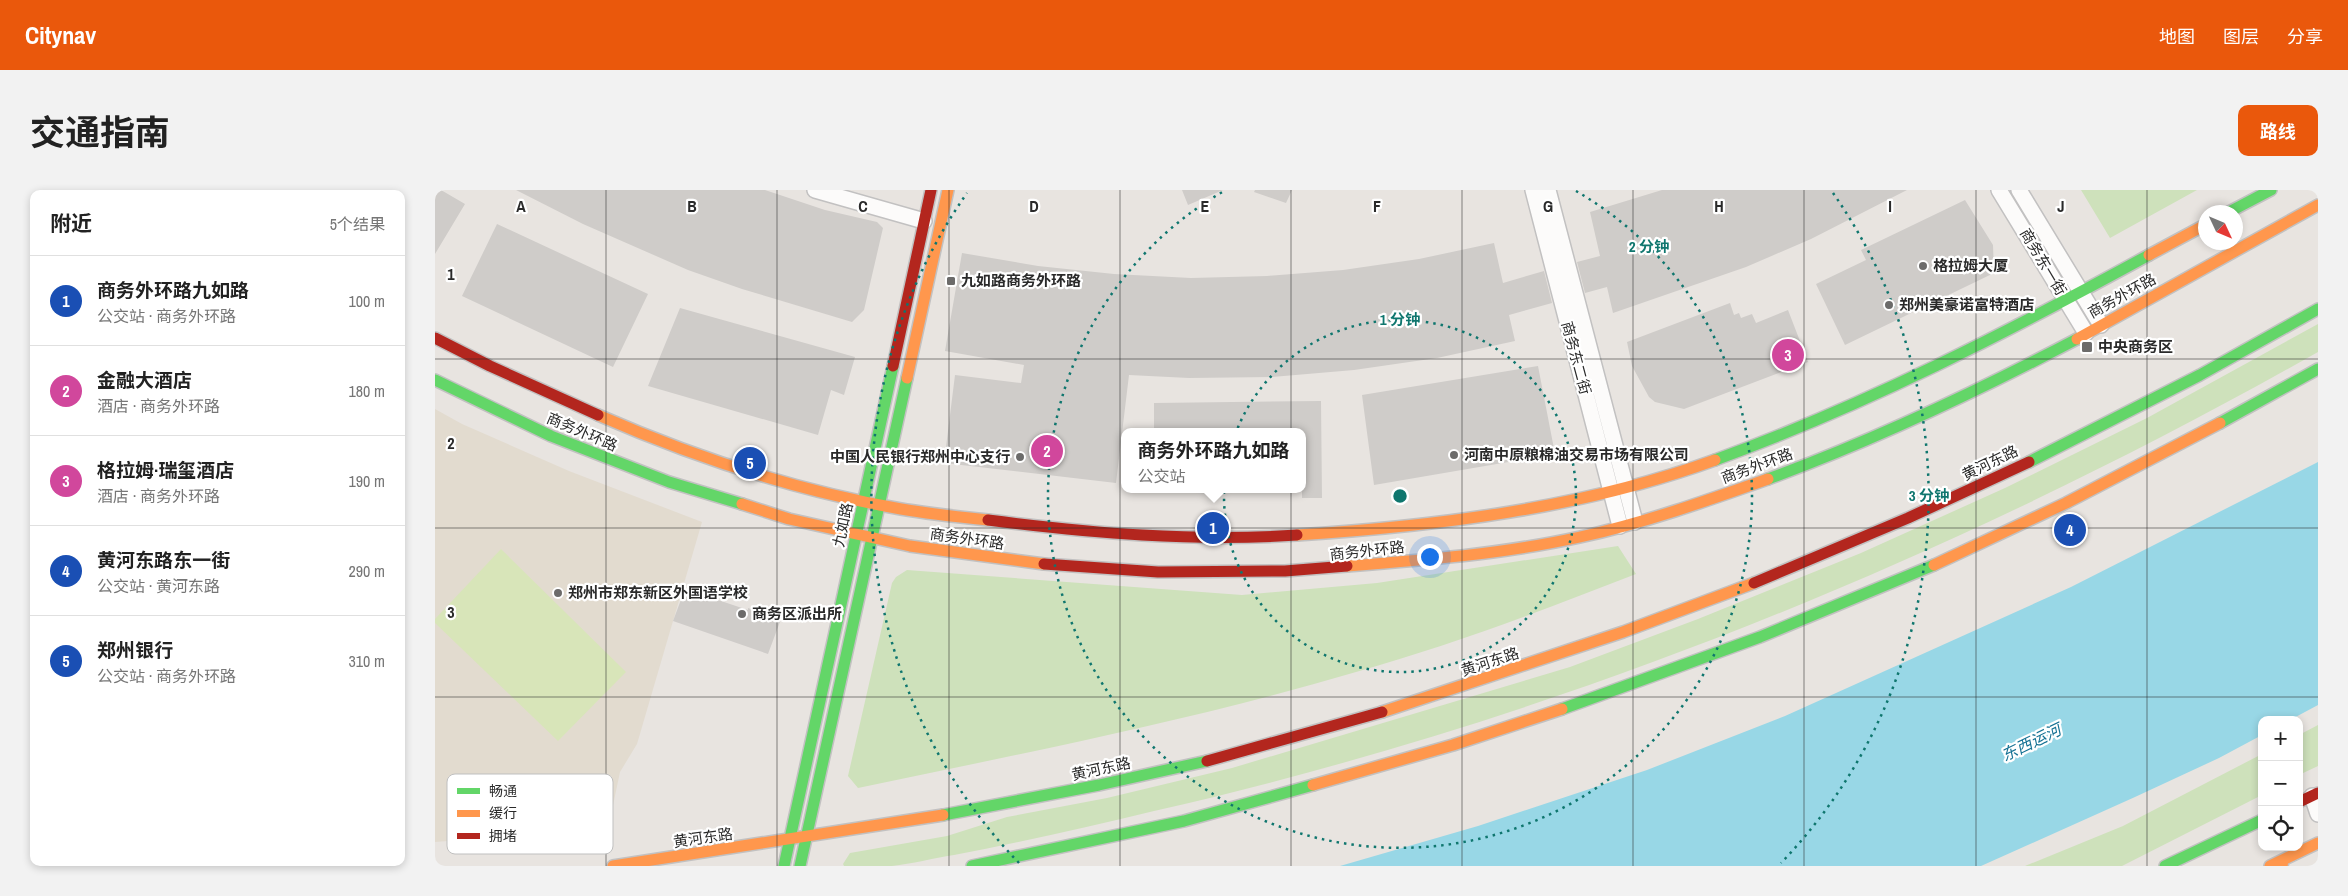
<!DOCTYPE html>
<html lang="zh">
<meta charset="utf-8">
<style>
body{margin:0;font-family:"Archivo Narrow","Noto Sans SC",sans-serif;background:#f2f2f2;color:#222}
.controls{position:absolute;right:15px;bottom:15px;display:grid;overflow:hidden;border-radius:10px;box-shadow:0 2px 8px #0003}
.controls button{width:45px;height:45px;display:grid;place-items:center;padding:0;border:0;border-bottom:1px solid #e0e0e0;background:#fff;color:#222;font:25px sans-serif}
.compass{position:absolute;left:1763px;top:15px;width:45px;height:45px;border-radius:50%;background:#fff;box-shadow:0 2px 8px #0003;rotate:134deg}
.you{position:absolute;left:994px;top:366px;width:18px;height:18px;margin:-12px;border:4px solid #fff;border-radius:50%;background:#1a73e8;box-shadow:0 0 0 8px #1a73e833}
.badge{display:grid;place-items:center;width:32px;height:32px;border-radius:50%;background:#ea580c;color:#fff;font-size:16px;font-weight:700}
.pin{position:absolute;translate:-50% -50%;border:2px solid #fff;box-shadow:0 1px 5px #0006}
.popup{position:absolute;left:686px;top:238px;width:185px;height:65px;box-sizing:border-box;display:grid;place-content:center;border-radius:10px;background:#fff;filter:drop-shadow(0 1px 4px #0005);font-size:16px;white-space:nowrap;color:#767676}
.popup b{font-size:19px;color:#222}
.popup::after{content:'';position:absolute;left:50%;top:100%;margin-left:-10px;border:10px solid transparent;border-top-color:#fff}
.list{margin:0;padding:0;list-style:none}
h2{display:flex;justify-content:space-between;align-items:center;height:65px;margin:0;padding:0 20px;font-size:21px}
h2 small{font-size:16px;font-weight:400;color:#767676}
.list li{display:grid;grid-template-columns:32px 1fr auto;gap:15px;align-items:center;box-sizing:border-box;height:90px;padding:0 20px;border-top:1px solid #e0e0e0}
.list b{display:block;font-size:19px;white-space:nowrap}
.list p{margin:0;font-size:16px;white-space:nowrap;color:#767676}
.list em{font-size:16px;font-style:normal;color:#767676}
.icon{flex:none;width:28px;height:28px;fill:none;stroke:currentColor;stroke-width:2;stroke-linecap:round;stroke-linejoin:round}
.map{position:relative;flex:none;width:1883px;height:676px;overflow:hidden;border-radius:10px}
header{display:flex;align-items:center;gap:30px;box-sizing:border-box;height:70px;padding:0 25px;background:#ea580c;color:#fff}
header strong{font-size:24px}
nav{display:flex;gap:28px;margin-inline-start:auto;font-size:18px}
.intro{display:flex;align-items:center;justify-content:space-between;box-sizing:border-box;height:120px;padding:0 30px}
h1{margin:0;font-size:35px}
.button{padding:12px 22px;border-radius:10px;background:#ea580c;color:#fff;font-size:18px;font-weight:700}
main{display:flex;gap:30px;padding:0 30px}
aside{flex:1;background:#fff;border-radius:10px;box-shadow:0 2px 8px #0003}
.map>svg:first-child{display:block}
.education{fill:#e2dbcf}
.green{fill:#cee1bb}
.pitch{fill:#d8e5b9}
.water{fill:#98d7e6}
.building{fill:#cfccc9}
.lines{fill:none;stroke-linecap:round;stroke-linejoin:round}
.street-casing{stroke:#c2c1c1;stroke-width:18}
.fast-casing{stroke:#c2c1c1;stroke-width:14}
.slow-casing{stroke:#c2c1c1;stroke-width:14}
.jam-casing{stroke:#c2c1c1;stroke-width:14}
.street{stroke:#fcfbfa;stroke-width:15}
.fast{stroke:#63d668;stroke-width:11}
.slow{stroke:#ff974d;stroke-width:11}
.jam{stroke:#b3261e;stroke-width:11}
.grid{fill:none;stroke:#2a2a2a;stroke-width:1;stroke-opacity:0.55}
.ring{fill:none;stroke:#0f766e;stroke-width:2.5;stroke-dasharray:2.5 5}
.poi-dot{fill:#6c6b6a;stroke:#fff;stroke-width:2}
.labels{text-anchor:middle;stroke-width:4.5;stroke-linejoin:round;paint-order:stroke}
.street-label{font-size:15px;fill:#2a2a2a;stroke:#fff}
.poi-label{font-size:15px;font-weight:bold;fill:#2a2a2a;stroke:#fff;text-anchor:start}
.water-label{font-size:16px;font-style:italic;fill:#157294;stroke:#fff}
.key{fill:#fff;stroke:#bfbfbf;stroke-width:1}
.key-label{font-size:14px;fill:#2a2a2a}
.grid-label{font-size:16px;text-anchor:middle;font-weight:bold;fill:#2a2a2a;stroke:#fff;stroke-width:4.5;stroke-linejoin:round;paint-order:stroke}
.centre{fill:#0f766e;stroke:#fff;stroke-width:2.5}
.ring-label{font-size:15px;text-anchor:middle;font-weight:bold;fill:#0f766e;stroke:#fff;stroke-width:4.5;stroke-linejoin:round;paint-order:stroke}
</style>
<header>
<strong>Citynav</strong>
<nav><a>地图</a><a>图层</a><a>分享</a></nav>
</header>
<div class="intro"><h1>交通指南</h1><a class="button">路线</a></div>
<main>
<aside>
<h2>附近<small>5个结果</small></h2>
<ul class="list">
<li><span class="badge" style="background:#1a4fb4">1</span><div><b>商务外环路九如路</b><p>公交站 · 商务外环路</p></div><em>100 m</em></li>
<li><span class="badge" style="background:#d1479c">2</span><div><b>金融大酒店</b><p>酒店 · 商务外环路</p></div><em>180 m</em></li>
<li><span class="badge" style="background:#d1479c">3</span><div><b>格拉姆·瑞玺酒店</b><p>酒店 · 商务外环路</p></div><em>190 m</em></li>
<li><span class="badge" style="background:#1a4fb4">4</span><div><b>黄河东路东一街</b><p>公交站 · 黄河东路</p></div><em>290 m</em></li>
<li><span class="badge" style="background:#1a4fb4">5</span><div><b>郑州银行</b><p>公交站 · 商务外环路</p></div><em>310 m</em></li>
</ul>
</aside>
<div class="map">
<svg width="1883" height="676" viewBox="0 0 1883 676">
<rect width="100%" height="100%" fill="#e8e4e0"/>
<path class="education" d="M0,219L27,234L134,281L267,332L202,554L185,582L173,639L0,652Z"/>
<path class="green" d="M1646,0H1762L1675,48Z
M1883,134V162C1519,368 1127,528 719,621C653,637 586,652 519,665C498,668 477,674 457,676C441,676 425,676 409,676L408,674L415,663L512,646L572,627L672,608L797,578L1135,477L1263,429L1426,363L1570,298L1712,228Z
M1183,356L1201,384C1109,420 1016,455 921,482C758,530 590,563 423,598L413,586L457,393L461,387L472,380L807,405L942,393Z
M1883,535V576L1864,585V545Z
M1827,564V605L1687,676H1590L1688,636Z"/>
<path class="pitch" d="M66,359L191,482L123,551L0,433V429Z"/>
<path class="water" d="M1883,272V515L1855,530H1827V545L1784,568L1700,607L1546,676H905L1043,636L1212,580L1350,526L1636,397Z"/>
<path class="building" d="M0,0H6L30,14L0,64Z
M81,0H330L390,20L442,32L448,38L429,120L417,132L307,99L253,80L148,34Z
M747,0H788L753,15Z
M820,0H857L851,13L819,2Z
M1227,0H1472L1376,49L1311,77L1178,123L1172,97L1150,103L1142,72L1165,66L1155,22Z
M1530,10L1558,55L1559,83L1410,155L1381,94L1431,70L1426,60Z
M62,34L213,104L178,177L27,106Z
M1059,53L1068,93L1109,81L1117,113L1074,125L1080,151L1002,168L919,180L837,187L754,188L694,185L681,293L509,273L520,185L586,193L589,175L510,161L527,63L603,76L679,84L756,88L832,86L908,80L984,69Z
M1295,113L1299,125L1304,123L1306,128L1317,124L1321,133L1353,120L1373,172L1249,219L1220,212L1214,207L1197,176L1192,152Z
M245,118L420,167L409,205L396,200L383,245L213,196Z
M1103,176L1120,264L939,295L927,205Z
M886,211L887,308H867V242H719V213Z
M250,399L313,420V418L346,429L333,464L238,431Z"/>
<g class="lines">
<g class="street-casing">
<path id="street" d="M380,0L489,31
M1098,0L1185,336
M1113,0L1200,332
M1564,0L1651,143
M1584,0L1666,135
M1877,606L1883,624"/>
</g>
<g class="fast-casing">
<path id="fast" d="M1794,22L1836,0
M0,190L116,246L234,292L307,314
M1785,233L1883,179
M1280,270C1431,215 1573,142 1714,65
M1594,272L1765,185L1883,119
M1333,289C1440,250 1541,202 1642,149
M1127,519L1325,447L1499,375
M508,625L664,595L772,571
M349,676L458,176
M365,676L472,188
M537,676L749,631L878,595
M1730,676L1827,630"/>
</g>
<g class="slow-casing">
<path id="slow" d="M1714,65L1770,35
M1642,149L1883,15
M472,188L513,0
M163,225C259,267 363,301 466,319C495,324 524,327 553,330
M307,314L354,329L475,356L609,374
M862,345C1003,336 1148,318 1280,270
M1499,375L1631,313L1785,233
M912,376C990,370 1068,364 1145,347C1209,333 1271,311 1333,289
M947,522L1188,442L1319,393
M878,595L1018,555L1127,519
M178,676L508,625
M1835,676L1883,653
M1847,676L1848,670"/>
</g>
<g class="jam-casing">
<path id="jam" d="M0,148L55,176L163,225
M458,176L496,0
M553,330C655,343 759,352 862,345
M609,374L723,382L850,381L912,376
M1319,393L1473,328L1594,272
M772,571L947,522
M1864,612L1883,603"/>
</g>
<use href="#street" class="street"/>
<use href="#fast" class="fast"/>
<use href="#slow" class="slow"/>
<use href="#jam" class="jam"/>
</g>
<path class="grid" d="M171,0V676M342,0V676M514,0V676M685,0V676M856,0V676M1027,0V676M1198,0V676M1369,0V676M1541,0V676M1712,0V676M0,169H1883M0,338H1883M0,507H1883"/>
<g class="ring">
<circle cx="965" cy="306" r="176"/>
<path d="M1141 1A352 352 0 1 1 789 1"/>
<path d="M584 673A529 529 0 0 1 532 3M1398 3A529 529 0 0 1 1346 673"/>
</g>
<g class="poi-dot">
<circle cx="1488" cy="76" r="5"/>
<rect x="511" y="86" width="10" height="10" rx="2.5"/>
<circle cx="1454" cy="115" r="5"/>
<rect x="1646" y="151" width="12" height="12" rx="2.5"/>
<circle cx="1019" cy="265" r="5"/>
<circle cx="585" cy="267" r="5"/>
<circle cx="123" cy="403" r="5"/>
<circle cx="307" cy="424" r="5"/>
</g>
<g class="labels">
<g class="street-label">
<text transform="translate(1608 72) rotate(59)" y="5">商务东一街</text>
<text transform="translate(1687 106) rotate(-29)" y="5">商务外环路</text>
<text transform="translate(1141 168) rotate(75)" y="5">商务东二街</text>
<text transform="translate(147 242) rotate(23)" y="5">商务外环路</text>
<text transform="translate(1555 273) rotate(-26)" y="5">黄河东路</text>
<text transform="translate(1322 276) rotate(-20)" y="5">商务外环路</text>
<text transform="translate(408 335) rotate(-78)" y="5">九如路</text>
<text transform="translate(532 349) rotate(8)" y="5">商务外环路</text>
<text transform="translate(932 361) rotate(-6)" y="5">商务外环路</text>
<text transform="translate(1055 472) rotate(-18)" y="5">黄河东路</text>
<text transform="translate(666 579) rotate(-12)" y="5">黄河东路</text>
<text transform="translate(268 648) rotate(-8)" y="5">黄河东路</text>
</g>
<g class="poi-label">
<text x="1498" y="81">格拉姆大厦</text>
<text x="526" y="96">九如路商务外环路</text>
<text x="1464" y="120">郑州美豪诺富特酒店</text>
<text x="1663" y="162">中央商务区</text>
<text x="1029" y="270">河南中原粮棉油交易市场有限公司</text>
<text x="575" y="272" text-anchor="end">中国人民银行郑州中心支行</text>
<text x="133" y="408">郑州市郑东新区外国语学校</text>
<text x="317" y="429">商务区派出所</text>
</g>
<g class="water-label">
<text transform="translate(1596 552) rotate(-26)" y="6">东西运河</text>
</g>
</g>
<rect x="12" y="584" width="166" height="80" rx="8" class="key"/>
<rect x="22" y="598" width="23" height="6" fill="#63d668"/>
<rect x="22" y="620" width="23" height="7" fill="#ff974d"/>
<rect x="22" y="643" width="23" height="6" fill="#b3261e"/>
<g class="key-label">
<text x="54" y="606">畅通</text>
<text x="54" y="628">缓行</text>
<text x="54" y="651">拥堵</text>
</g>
<g class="grid-label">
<text x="86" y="22">A</text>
<text x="257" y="22">B</text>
<text x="428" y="22">C</text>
<text x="599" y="22">D</text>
<text x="770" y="22">E</text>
<text x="942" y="22">F</text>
<text x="1113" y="22">G</text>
<text x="1284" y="22">H</text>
<text x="1455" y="22">I</text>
<text x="1626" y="22">J</text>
<text x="16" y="90">1</text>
<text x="16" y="259">2</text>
<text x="16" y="428">3</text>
</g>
<circle cx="965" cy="306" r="8" class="centre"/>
<g class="ring-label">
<text x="1214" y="62">2 分钟</text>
<text x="965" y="135">1 分钟</text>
<text x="1494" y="311">3 分钟</text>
</g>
</svg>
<div class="controls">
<button>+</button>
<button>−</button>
<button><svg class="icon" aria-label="locate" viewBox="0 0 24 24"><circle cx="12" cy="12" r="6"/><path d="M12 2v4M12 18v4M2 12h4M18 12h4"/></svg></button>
</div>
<svg class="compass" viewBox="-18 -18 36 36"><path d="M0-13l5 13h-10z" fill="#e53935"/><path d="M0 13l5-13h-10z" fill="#767676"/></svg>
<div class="you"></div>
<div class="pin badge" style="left:778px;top:338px;background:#1a4fb4">1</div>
<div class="popup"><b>商务外环路九如路</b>公交站</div>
<div class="pin badge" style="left:612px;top:261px;background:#d1479c">2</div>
<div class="pin badge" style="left:1353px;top:165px;background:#d1479c">3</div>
<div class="pin badge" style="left:1635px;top:340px;background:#1a4fb4">4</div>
<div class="pin badge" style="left:315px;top:273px;background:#1a4fb4">5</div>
</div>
</main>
